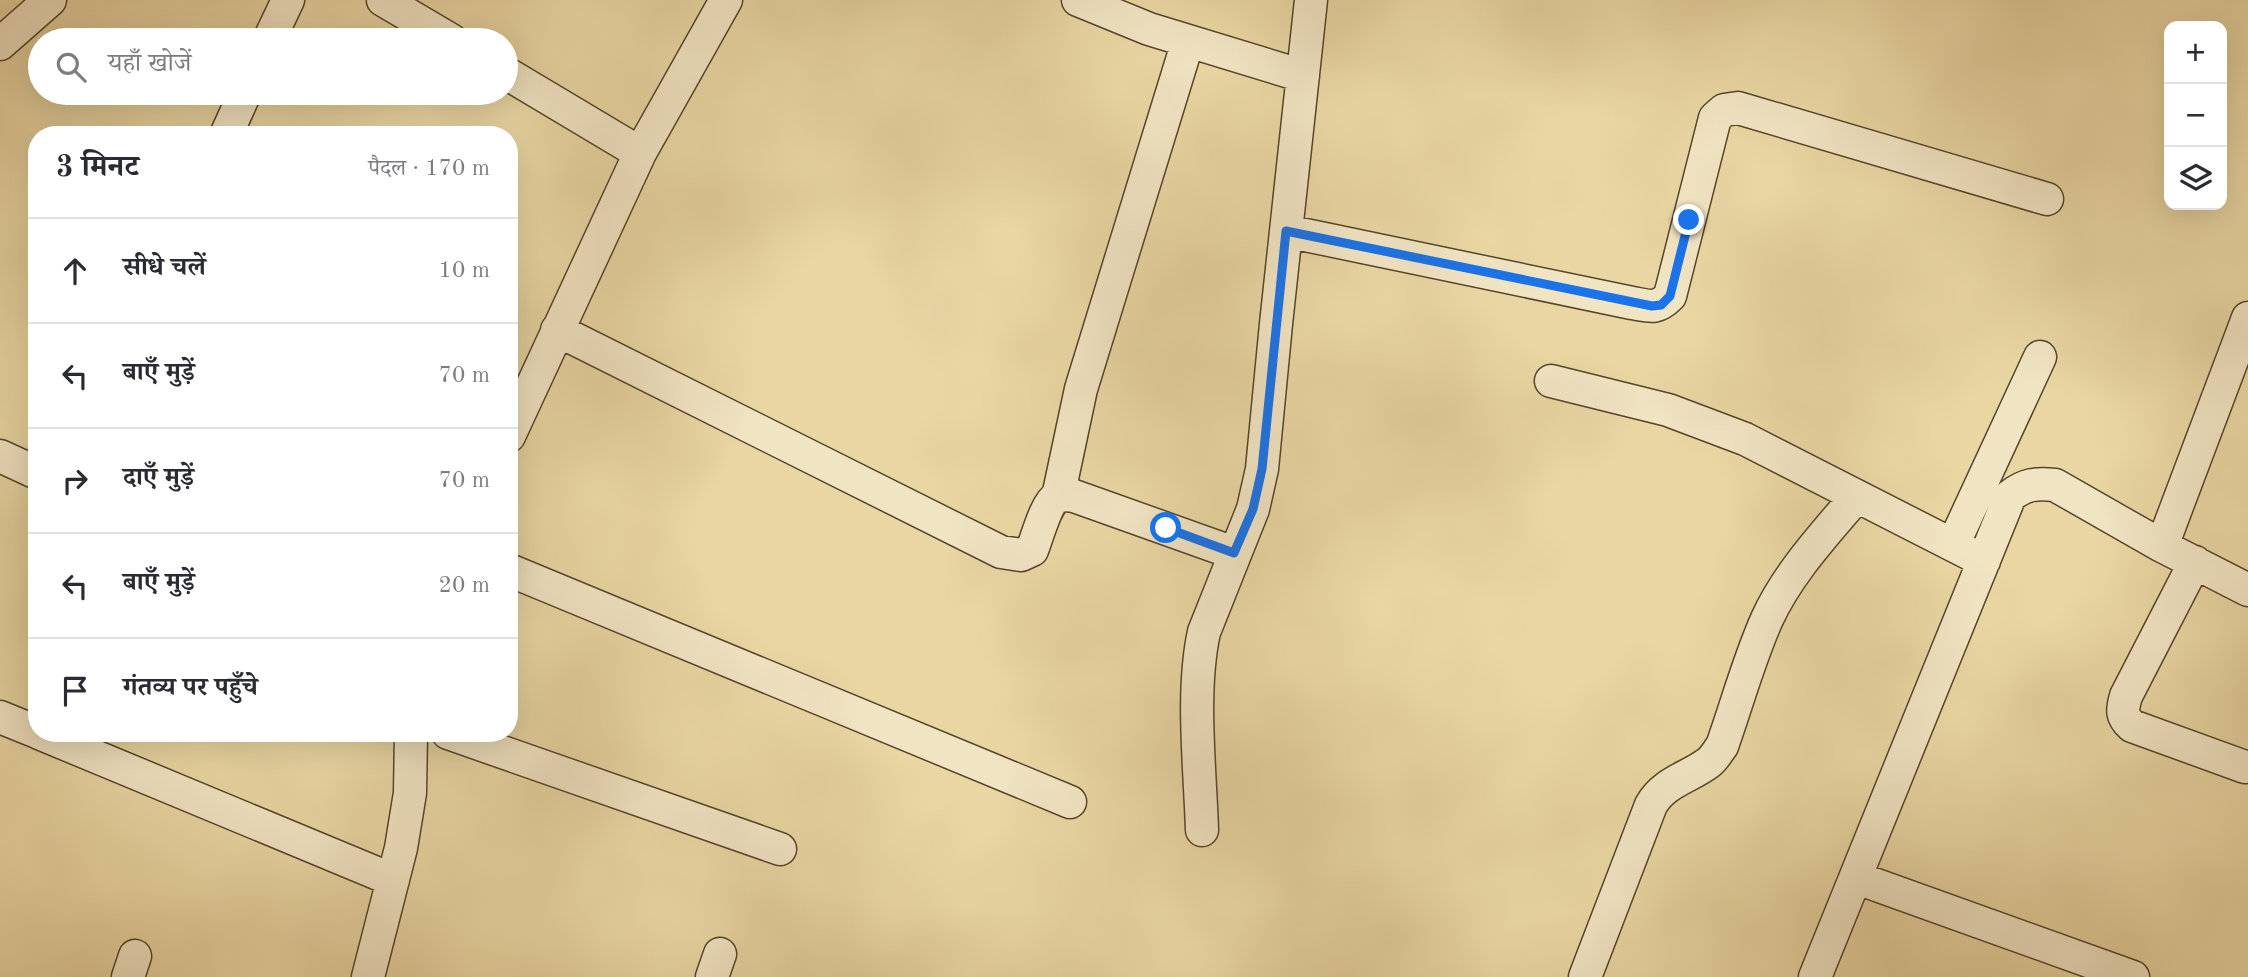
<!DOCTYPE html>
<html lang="hi">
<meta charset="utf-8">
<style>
body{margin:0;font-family:"Old Standard TT","Noto Serif Devanagari",serif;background:#f7f7f7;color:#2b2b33}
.controls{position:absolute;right:21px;top:21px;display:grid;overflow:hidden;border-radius:14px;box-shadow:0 7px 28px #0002}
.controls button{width:63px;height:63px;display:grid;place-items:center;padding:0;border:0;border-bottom:2px solid #e1e1e2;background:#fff;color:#2b2b33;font:35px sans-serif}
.stop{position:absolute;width:21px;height:21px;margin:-16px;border:5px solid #1a73e8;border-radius:50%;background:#fff}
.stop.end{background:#1a73e8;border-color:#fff;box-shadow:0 2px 7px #0008}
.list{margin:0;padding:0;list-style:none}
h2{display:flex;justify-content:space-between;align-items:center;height:91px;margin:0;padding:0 28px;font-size:30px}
h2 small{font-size:23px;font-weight:400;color:#7c7c81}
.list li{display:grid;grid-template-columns:46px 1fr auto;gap:21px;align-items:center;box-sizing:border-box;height:105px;padding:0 28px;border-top:2px solid #e1e1e2}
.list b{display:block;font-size:26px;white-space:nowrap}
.list em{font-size:23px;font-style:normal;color:#7c7c81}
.icon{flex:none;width:38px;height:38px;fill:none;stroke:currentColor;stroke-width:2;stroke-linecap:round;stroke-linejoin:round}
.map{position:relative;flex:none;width:2248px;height:977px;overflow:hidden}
.search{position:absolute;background:#fff;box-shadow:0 7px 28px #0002;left:28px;top:28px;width:490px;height:77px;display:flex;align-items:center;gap:18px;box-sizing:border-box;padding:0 24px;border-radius:38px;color:#7c7c81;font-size:26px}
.panel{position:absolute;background:#fff;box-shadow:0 7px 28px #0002;left:28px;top:126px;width:490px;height:616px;border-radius:28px}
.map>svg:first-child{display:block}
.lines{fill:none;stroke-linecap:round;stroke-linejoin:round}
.street-casing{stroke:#554529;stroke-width:35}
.street{stroke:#f1e4c3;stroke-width:32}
.route{stroke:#1a73e8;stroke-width:9}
</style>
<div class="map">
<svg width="2248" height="977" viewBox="0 0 2248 977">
<rect width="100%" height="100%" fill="#e9d6a3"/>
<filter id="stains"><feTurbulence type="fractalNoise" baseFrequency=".00286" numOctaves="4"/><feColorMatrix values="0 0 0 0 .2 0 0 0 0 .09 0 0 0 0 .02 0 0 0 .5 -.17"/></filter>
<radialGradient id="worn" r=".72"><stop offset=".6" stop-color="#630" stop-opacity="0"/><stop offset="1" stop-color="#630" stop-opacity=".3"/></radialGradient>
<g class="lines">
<g class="street-casing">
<path id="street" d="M383,0L451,40
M1078,0L1149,29L1303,76
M269,40L288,0
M0,44L50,0
M506,73L640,153
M226,135L245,93
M1286,231L1632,303C1650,306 1656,310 1670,296L1715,118L1724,110L1738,108L2047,199
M557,330L1001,552L1021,555L1032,550C1037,538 1046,503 1057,497C1062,495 1069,495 1074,496L1234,553
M1551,381L1668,410L1745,439L1984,561
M509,436L640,153L726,0
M0,456L37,473
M1058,497L1081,389L1188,41
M1953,545L2040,357
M2162,546L2248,318
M2195,562L2126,696C2122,710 2121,716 2132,726L2245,767
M509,570L1070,802
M0,717L37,732
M39,733L393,880
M448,733L780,849
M1202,830C1200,768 1191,691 1204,632L1253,509L1262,469L1276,324L1311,0
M1857,878L2133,977
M128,977L135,956
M368,977L401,848L410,793L411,733
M712,977L720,954
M1585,977L1651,805C1664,782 1688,778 1708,763C1714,759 1718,751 1722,746C1737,704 1749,659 1767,619C1788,573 1824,535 1856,497
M1815,977L2010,496C2025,484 2036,483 2055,485L2162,546L2248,590"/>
</g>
<use href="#street" class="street"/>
</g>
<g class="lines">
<path class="route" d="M1166,528L1234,553L1253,509L1262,469L1286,231L1652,306L1661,305L1670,296L1689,220"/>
</g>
<rect width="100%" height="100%" filter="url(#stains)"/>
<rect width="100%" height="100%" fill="url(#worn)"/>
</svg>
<div class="controls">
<button>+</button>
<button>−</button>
<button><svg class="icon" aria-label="layers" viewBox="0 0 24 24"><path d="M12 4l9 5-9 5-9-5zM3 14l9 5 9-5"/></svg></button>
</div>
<div class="stop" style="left:1166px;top:528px"></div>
<div class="stop end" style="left:1689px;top:220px"></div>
<div class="search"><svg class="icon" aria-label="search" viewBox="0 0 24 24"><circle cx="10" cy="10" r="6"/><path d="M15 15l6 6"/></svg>यहाँ खोजें</div>
<section class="panel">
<h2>3 मिनट<small>पैदल · 170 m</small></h2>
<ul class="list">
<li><svg class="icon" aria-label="ahead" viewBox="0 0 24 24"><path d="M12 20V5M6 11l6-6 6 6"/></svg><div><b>सीधे चलें</b></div><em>10 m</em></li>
<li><svg class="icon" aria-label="left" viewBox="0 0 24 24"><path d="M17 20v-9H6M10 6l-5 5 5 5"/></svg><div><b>बाएँ मुड़ें</b></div><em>70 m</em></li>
<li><svg class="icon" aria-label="right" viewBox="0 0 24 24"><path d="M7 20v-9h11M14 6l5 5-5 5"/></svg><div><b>दाएँ मुड़ें</b></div><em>70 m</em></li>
<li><svg class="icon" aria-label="left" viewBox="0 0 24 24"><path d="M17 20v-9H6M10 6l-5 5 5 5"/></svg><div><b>बाएँ मुड़ें</b></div><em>20 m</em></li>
<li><svg class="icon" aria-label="arrive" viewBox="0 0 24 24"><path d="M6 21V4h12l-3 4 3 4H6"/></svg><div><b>गंतव्य पर पहुँचे</b></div></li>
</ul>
</section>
</div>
